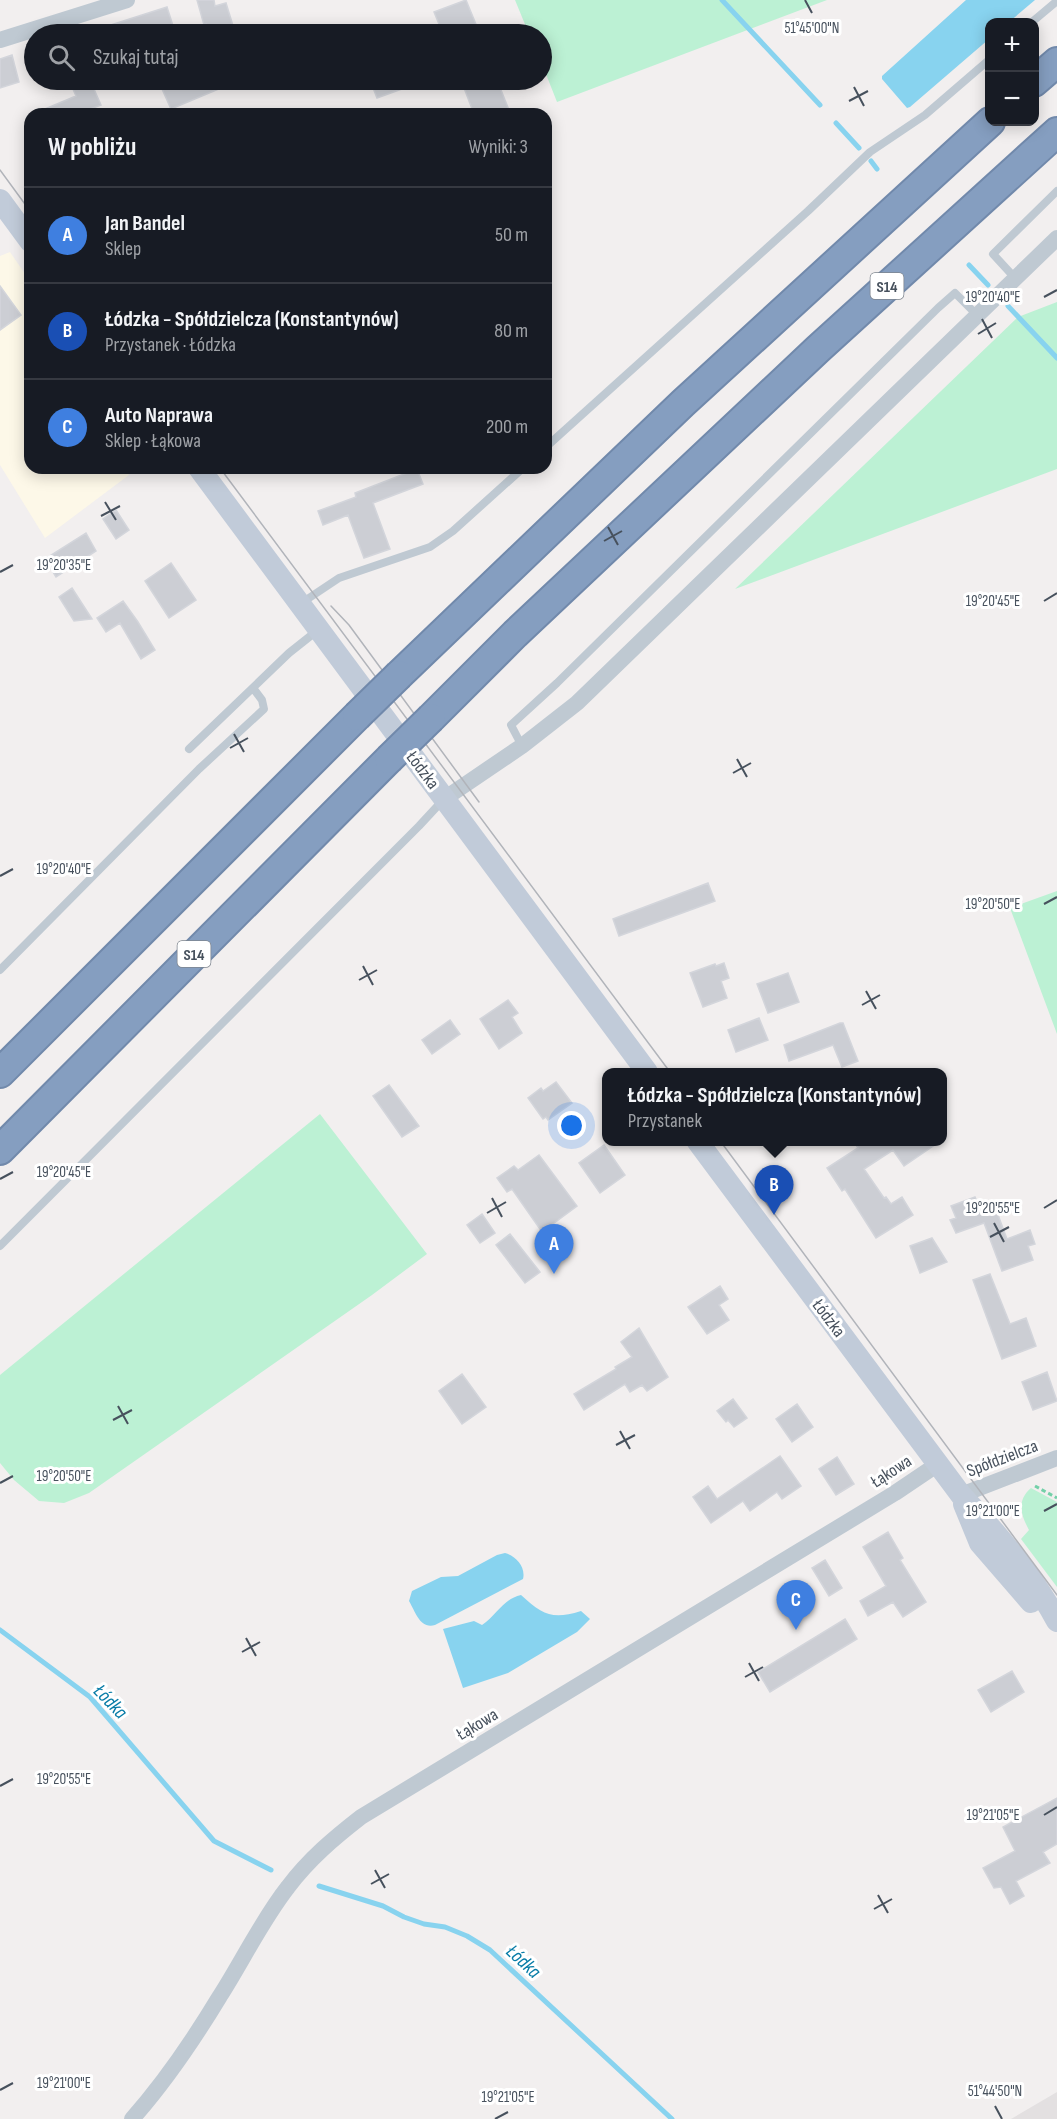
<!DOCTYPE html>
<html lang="pl">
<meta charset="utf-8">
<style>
body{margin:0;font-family:"Sofia Sans Condensed",sans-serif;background:#20242c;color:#f1f3f6}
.controls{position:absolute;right:18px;top:18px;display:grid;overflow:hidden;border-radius:12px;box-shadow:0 3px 15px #0003}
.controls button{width:54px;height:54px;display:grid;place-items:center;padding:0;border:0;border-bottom:2px solid #363941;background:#171b24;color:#f1f3f6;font:30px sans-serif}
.you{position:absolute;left:572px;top:1126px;width:21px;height:21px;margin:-15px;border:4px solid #fff;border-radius:50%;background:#1a73e8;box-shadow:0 0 0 9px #1a73e833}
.badge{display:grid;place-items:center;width:39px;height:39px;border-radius:50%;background:#1363e8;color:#fff;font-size:20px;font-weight:700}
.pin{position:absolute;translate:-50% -50px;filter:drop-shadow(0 2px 3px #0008)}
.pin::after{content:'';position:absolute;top:32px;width:21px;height:18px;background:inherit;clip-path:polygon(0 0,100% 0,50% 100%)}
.popup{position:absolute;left:602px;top:1068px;width:345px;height:78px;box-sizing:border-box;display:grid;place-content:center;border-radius:12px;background:#171b24;filter:drop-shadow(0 2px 4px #0005);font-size:20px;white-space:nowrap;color:#9ea1a6}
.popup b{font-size:22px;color:#f1f3f6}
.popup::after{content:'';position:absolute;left:50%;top:100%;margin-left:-12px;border:12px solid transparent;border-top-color:#171b24}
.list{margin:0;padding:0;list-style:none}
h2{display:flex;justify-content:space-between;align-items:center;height:78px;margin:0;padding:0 24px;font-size:26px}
h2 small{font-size:20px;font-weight:400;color:#9ea1a6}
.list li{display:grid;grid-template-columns:39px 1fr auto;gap:18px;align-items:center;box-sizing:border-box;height:96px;padding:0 24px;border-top:2px solid #363941}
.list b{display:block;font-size:22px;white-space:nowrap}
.list p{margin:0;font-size:20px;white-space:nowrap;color:#9ea1a6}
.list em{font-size:20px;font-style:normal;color:#9ea1a6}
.icon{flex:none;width:33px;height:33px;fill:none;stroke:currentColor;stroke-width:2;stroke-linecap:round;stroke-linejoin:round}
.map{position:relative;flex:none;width:1057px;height:2119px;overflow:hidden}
.search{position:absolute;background:#171b24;box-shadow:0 3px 15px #0003;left:24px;top:24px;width:528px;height:66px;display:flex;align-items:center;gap:15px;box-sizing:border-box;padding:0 21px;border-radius:33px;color:#9ea1a6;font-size:22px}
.panel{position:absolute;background:#171b24;box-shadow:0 3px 15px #0003;left:24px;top:108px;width:528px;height:366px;border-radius:18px}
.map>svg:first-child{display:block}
.commercial{fill:#fdf8e8}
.education{fill:#e3e0e1}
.green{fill:#bcf1d4}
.water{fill:#88d3ef}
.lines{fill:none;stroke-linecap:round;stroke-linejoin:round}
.stream{stroke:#88d3ef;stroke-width:5}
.building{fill:#ccced4;stroke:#d3d5db;stroke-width:1.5}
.motorway-casing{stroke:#7189ab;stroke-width:32}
.path{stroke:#73d0a8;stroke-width:3;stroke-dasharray:4.5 3;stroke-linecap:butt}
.service{stroke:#bfc9d2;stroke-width:8}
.minor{stroke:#bfc9d2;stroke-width:16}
.secondary{stroke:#c1cbd9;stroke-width:22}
.motorway{stroke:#859ec0;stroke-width:28}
.tram{stroke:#b1b4ba;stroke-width:1.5}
.motorway-bridge-casing{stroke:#7189ab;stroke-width:32;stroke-linecap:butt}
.motorway-bridge{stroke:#859ec0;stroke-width:28}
.ticks{fill:none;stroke:#47515d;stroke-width:2}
.labels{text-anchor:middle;stroke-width:6;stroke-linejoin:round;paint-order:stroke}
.shield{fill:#fff;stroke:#7e858e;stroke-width:1.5}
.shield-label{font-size:16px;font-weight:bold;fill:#47515d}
.street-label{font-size:18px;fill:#47515d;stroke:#fff}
.water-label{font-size:20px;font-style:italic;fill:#087ca7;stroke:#fff}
.ticks-label{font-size:15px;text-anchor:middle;fill:#47515d;stroke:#fff;stroke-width:6;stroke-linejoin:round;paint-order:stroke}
</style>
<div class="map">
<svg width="1057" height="2119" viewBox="0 0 1057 2119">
<rect width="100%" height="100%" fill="#f2efef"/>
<path class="commercial" d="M10,252L30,281V468H125L129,475L45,538L0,465V256Z"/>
<path class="education" d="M1057,2092V2119H1011Z"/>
<path class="green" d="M515,0H827L557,102L542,64V34H529Z
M1057,302V469L735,589L1018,317Z
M1057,891V1034L1010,908Z
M320,1114L427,1254L372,1295L89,1493L64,1503L39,1501L14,1480L0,1463V1375Z
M1031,1488L1057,1502V1587L1021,1539L1029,1530C1021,1515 1016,1501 1031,1488Z"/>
<path class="water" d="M966,0H1035L1009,22H990L989,39L910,107L907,108L882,79V76Z
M505,1553C516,1556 526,1567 523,1579L435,1625C420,1629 416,1613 409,1601L412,1591L441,1577L458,1576L497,1555Z
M521,1595C543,1615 552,1620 581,1611L590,1619L577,1632L508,1673L463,1688L443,1629L474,1621L482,1625C497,1615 503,1599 521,1595Z"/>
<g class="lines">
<path class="stream" d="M722,0L820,105
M836,123L859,148
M871,161L877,169
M969,265L988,285
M1008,306L1057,358
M0,1630L90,1697L214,1841L271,1870
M319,1886L383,1906L404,1917L424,1924L445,1927L467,1936L490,1950L672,2119"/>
</g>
<path class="building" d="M197,0H214L215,6L226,3L234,29L209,34L206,24L204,25Z
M466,0L480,34H443L434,12Z
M167,7L175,32L165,34H90L89,32Z
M12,55L19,82L0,88V59Z
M69,80H90L101,105L77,114H33L76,96Z
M158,80H240L171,109Z
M370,80H424V81L377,98Z
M461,80H497L509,110L499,114H474Z
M0,286L21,315L0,330Z
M417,469L423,484L373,503L390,549L364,558L348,515L323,525L318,511L356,497L355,493Z
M116,510L129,530L116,539L103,519Z
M86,533L96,551L56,577L45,559Z
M171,563L196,600L169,618L145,581Z
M72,588L92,619L74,621L59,597Z
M123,601L138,622L155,650L141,659L120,623L106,632L97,618Z
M708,883L715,901L619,936L613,919Z
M724,963L729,978L721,981L727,998L703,1007L690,973L715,964L716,966Z
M788,973L799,1002L768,1013L757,984Z
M508,1000L518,1013L512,1017L522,1033L499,1049L480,1019Z
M759,1018L768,1040L736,1052L728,1030Z
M450,1020L460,1034L432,1054L422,1040Z
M840,1023H843L858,1061L842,1067L833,1045L789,1061L784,1045Z
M556,1082L572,1103L548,1120L546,1117L543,1119L528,1098L541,1088L543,1091Z
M389,1085L419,1126L402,1137L373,1096Z
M854,1142H939L904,1166L893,1150L864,1169L884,1198L886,1197L891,1204L902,1197L913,1215L876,1238L845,1189L842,1191L827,1168L858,1148Z
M604,1145L625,1175L600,1193L579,1163Z
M539,1155L577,1206L542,1232L512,1189L507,1192L497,1178L514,1166L518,1170Z
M975,1197L980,1209L994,1204L1007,1239L1030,1230L1035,1244L1028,1246L1033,1260L1002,1271L984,1223L956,1233L950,1220L956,1218L951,1206Z
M482,1214L495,1233L480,1243L467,1225Z
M510,1234L540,1272L525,1283L496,1245Z
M932,1238L947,1262L920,1273L910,1246Z
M990,1274L1010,1324L1026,1318L1036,1346L1002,1359L973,1280Z
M720,1286L728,1299L719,1305L729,1320L707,1334L688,1307Z
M639,1328L668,1377L647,1391L642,1385L630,1392L625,1384L584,1410L574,1394L616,1369L615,1367L632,1357L621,1342Z
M1047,1372L1057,1401L1033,1410L1022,1382Z
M462,1374L486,1407L462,1424L439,1391Z
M733,1399L747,1418L734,1427L728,1420L726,1422L717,1411Z
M797,1404L813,1427L792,1442L776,1419Z
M780,1456L801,1486L782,1499L777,1492L750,1511L743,1501L711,1523L693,1497L708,1486L717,1499Z
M837,1457L854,1484L836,1495L819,1469Z
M888,1532L903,1558L900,1560L926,1602L903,1617L893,1602L868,1616L860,1601L886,1586L863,1547Z
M825,1560L842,1588L829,1596L812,1568Z
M845,1619L857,1639L770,1692L758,1672Z
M1012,1671L1024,1692L991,1712L978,1690Z
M1057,1798V1844L1043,1852L1050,1863L1016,1881L1024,1896L1010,1904L1001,1887L994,1888L983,1868L1015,1851L1003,1827Z"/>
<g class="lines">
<g class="motorway-casing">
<path id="motorway" d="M1034,82L1057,62
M399,675L683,403L990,122
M431,718L515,634L818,349L1057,132
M0,1073L357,716
M0,1150L389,759"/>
</g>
<path class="path" d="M1035,1486L1057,1498"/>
<path class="service" d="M1032,22L1057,1
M1015,278L993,254L1057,191
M546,447L808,211L870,152L925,115L990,59
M300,604L339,578L430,547L453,531L523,468
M522,746L511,725L557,683L938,308L955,293L977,315
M189,749L289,653L318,630
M0,970L199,769L264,709L262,700L253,688
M0,1246L419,826L444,799"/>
<path class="minor" d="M0,40L127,0
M444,799L522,746L577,703L1057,238
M961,1495L1057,1458
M132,2119C165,2082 194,2039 220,1996C243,1960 262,1920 288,1887C309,1859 334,1838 361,1817L895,1493L938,1464"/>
<path class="secondary" d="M0,200L30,241
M199,468L647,1072
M698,1142L961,1495C995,1531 1034,1577 1057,1621
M964,1504L980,1543L1031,1602"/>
<use href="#motorway" class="motorway"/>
<path class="tram" d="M0,170L30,211
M220,468L670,1072
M331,606L349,625L479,802
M721,1142L1057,1595"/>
<g class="motorway-bridge-casing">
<path id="motorway-bridge" d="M357,716L399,675
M389,759L431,718"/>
</g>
<use href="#motorway-bridge" class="motorway-bridge"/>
</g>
<path class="ticks" d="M805,0L812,13M854,87L864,106M849,101L868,91M1044,297L1057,290M982,319L992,338M978,334L996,323M105,502L116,520M101,516L120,506M608,527L618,545M604,541L622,531M0,572L13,565M1044,601L1057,593M234,734L244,752M230,748L248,738M737,759L747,777M733,773L751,763M0,876L13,869M1044,904L1057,897M363,966L373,985M359,980L377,970M866,991L876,1009M862,1005L880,995M0,1179L13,1172M492,1198L502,1217M1044,1208L1057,1200M487,1213L506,1202M994,1223L1004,1242M990,1237L1009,1227M118,1406L128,1424M113,1420L132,1410M620,1431L630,1449M616,1445L635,1435M0,1483L13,1476M1044,1511L1057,1504M246,1638L256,1656M242,1652L260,1642M749,1663L759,1681M745,1677L763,1667M0,1786L13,1779M1044,1815L1057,1807M375,1870L385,1888M371,1884L389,1874M878,1895L888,1913M874,1909L892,1899M0,2090L13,2083M995,2106L1002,2119M495,2119L508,2112"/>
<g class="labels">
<g class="shield">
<rect x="870.5" y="273" width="33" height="26" rx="4.5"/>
<rect x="177.5" y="941" width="33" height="26" rx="4.5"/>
</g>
<g class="shield-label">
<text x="887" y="292">S14</text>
<text x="194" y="960">S14</text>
</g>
<g class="street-label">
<text transform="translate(423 770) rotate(53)" y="6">Łódzka</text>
<text transform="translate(829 1318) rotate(53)" y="6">Łódzka</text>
<text transform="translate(1002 1458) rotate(-21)" y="6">Spółdzielcza</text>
<text transform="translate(891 1471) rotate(-33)" y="6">Łąkowa</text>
<text transform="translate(477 1724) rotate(-31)" y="6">Łąkowa</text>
</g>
<g class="water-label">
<text transform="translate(111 1701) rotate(46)" y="7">Łódka</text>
<text transform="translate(524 1961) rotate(43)" y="7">Łódka</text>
</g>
</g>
<g class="ticks-label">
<text x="812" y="33">51°45'00"N</text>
<text x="993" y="302">19°20'40"E</text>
<text x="64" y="570">19°20'35"E</text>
<text x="993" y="606">19°20'45"E</text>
<text x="64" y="874">19°20'40"E</text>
<text x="993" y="909">19°20'50"E</text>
<text x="64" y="1177">19°20'45"E</text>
<text x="993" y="1213">19°20'55"E</text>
<text x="64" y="1481">19°20'50"E</text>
<text x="993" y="1516">19°21'00"E</text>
<text x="64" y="1784">19°20'55"E</text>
<text x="993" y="1820">19°21'05"E</text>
<text x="64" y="2088">19°21'00"E</text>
<text x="995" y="2096">51°44'50"N</text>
<text x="508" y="2102">19°21'05"E</text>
</g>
</svg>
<div class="controls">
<button>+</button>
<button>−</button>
</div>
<div class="you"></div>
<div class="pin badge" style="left:554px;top:1274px;background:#3f7fe0">A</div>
<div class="pin badge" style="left:774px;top:1215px;background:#1a4fb4">B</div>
<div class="popup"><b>Łódzka - Spółdzielcza (Konstantynów)</b>Przystanek</div>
<div class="pin badge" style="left:796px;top:1630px;background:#3f7fe0">C</div>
<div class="search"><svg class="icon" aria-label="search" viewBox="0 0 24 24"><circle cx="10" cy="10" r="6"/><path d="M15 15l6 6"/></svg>Szukaj tutaj</div>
<section class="panel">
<h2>W pobliżu<small>Wyniki: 3</small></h2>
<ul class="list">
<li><span class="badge" style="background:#3f7fe0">A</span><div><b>Jan Bandel</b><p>Sklep</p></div><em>50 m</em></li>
<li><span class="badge" style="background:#1a4fb4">B</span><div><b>Łódzka - Spółdzielcza (Konstantynów)</b><p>Przystanek · Łódzka</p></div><em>80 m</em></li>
<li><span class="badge" style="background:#3f7fe0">C</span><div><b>Auto Naprawa</b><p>Sklep · Łąkowa</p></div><em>200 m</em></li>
</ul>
</section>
</div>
